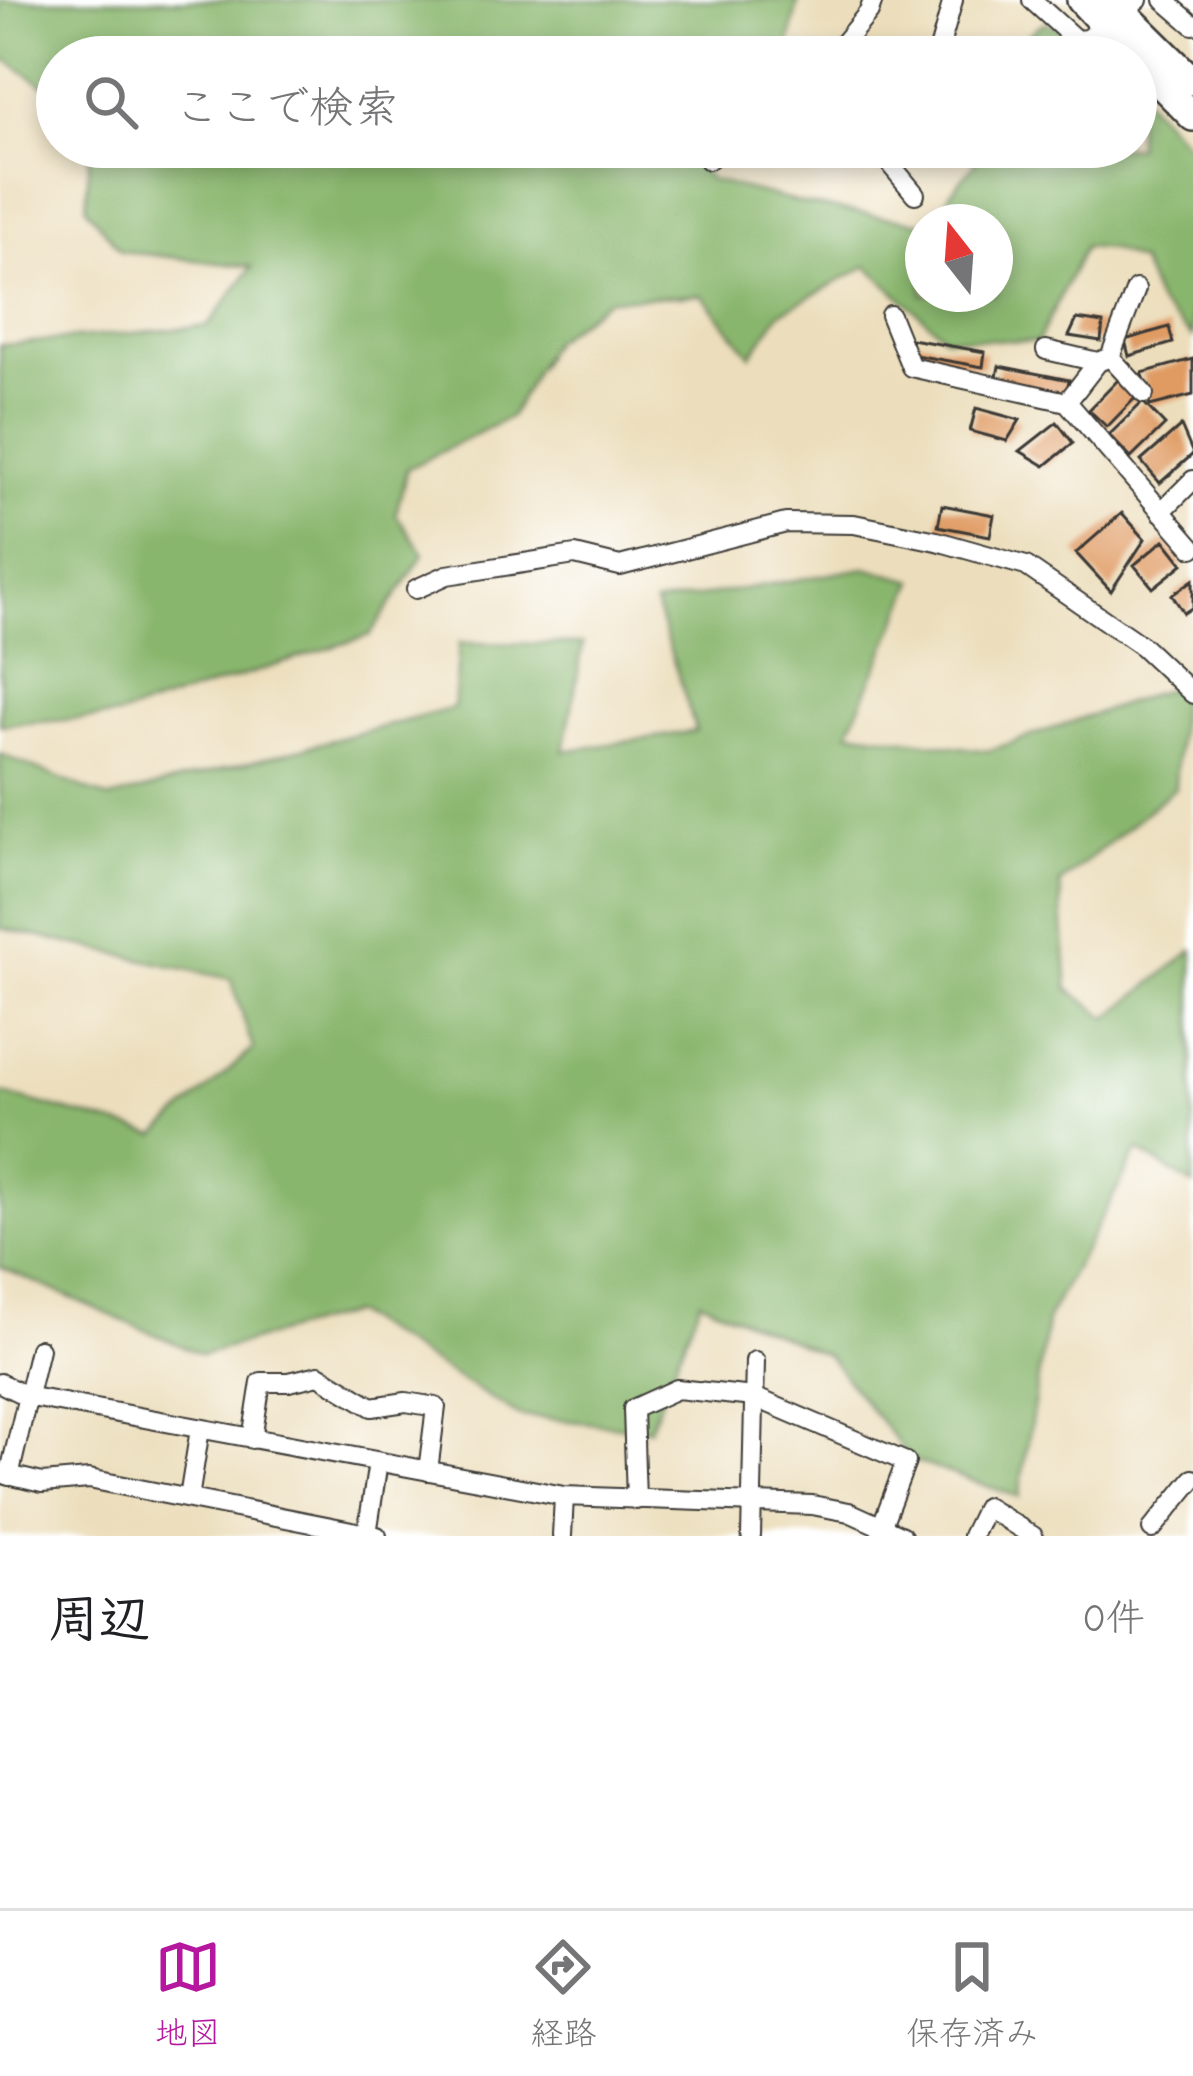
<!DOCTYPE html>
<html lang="ja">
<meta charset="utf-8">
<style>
body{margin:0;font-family:"Comic Neue","Klee One",sans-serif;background:#f6f6f6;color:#202124}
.compass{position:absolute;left:905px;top:204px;width:108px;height:108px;border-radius:50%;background:#fff;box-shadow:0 6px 18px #0003;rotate:343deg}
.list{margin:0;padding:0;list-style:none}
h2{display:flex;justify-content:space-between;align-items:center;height:156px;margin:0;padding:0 48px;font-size:51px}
h2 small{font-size:39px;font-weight:400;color:#757577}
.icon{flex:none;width:66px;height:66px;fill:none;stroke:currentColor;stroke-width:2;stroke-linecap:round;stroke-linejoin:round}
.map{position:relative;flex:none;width:1193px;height:1536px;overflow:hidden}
.search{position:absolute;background:#fff;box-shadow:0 6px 18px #0003;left:36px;right:36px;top:36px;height:132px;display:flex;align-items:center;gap:30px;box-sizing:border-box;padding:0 42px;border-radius:66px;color:#757577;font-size:45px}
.sheet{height:372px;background:#fff}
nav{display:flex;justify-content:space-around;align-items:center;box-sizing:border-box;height:168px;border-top:3px solid #e0e0e0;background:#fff;font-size:33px;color:#757577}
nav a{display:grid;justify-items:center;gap:6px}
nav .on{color:#b5179e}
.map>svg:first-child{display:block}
.forest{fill:#89b66d;stroke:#526944;stroke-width:3}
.building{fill:#e09b64}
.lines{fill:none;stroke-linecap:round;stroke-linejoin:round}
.minor-casing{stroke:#3b3934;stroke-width:22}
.highway-casing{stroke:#3b3934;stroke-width:32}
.minor{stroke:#fff;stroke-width:18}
.highway{stroke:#fff;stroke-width:27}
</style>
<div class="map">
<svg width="1193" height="1536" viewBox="0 0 1193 1536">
<rect width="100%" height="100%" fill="#fff"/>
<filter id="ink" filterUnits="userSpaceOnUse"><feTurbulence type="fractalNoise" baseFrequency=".00833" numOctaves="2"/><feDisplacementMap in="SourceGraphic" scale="24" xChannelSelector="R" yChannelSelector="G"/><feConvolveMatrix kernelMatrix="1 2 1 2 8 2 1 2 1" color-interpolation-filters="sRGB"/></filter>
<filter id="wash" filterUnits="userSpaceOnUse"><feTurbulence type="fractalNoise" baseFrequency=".004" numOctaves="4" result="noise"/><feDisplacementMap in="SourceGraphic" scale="48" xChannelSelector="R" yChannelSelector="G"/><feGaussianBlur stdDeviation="2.7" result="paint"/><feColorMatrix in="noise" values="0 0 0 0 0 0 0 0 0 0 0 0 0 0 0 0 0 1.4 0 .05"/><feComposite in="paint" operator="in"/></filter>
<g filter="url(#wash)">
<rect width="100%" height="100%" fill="#ecdebc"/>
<path class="forest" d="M0,0H798L787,57H57V94L0,56Z
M1045,22L1092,44L1104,57H999Z
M1136,90L1193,151V337L1158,304L1140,262L1110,249L1084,247L1038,342L945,337L867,266L780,313L751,355L702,295L608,299L552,341L510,417L407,469L396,514L424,554L370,635L119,716L0,725V345L208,326L252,267L121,251L86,207L90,147H681L710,180L804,204L923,223V294H995V222H940L950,193L976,163L960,147H1136Z
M865,568L915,581L849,731L988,751L1181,684L1175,788L1060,883L1068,989L1108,1018L1193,950V1186L1138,1150L1048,1317L1019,1497L911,1460L828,1356L700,1301L649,1429L520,1416L351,1313L202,1355L0,1267V1093L156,1135L253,1049L231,979L0,928V754L110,799L454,708L459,643L583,644L564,751L696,731L655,604Z"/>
<g id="blocks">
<path class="building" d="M1077,319L1103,323L1101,341L1069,336Z
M1169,327L1173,343L1129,356L1125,340Z
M911,339L985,352L983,367L909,354Z
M1193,359V395L1150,406L1142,373Z
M999,366L1069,380L1066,396L996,382Z
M1119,379L1137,396L1107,427L1089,410Z
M1143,402L1165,425L1131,458L1109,435Z
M976,408L1020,420L1007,441L970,431Z
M1057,422L1073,443L1045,466L1020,451Z
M1181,426L1193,454L1160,483L1141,461Z
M942,505L994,515L990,536L938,526Z
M1122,513L1145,539L1111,591L1076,553Z
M1164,540L1183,564L1153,588L1134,565Z
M1193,580V607L1184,613L1172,595Z"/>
</g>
</g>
<g filter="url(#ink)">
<use href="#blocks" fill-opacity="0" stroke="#3b3934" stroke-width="3"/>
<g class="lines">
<g class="minor-casing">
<path id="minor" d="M1032,0L1076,40L1087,39L1138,0
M1164,0L1193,25
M832,57L869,12L873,0
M937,57L953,0
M876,147L915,194
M708,160L724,147
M890,315L911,367L1067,402L1193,548
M1046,350L1098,362
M1110,357L1144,394
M1067,402L1098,362L1110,357L1136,289
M1161,512L1193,480
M416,589L447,575L575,555L620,566L786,523L854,524L937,541L1026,566L1142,646L1193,694
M0,1383L26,1396L564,1496L812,1505L849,1512L902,1536
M252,1439L261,1382H289L319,1375L372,1407L406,1402L436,1407L428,1471
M0,1473L42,1483L89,1479L377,1536
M9,1476L39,1349
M189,1498L200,1429
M636,1500L633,1409L677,1389L754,1397L906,1462L882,1525
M1152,1529L1193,1479
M367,1534L378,1462
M562,1536L564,1496
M751,1536L755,1361
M972,1536L986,1507L1033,1536"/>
</g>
<g class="highway-casing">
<path id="highway" d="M1081,0L1134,57
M1111,0L1193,81
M1136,59L1193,117"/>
</g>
<use href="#minor" class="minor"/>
<use href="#highway" class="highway"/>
</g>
</g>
</svg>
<svg class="compass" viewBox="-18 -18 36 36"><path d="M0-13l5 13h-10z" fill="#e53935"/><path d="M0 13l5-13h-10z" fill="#757577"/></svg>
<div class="search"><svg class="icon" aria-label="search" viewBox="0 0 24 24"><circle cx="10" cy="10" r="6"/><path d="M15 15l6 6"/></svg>ここで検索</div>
</div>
<section class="sheet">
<h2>周辺<small>0件</small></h2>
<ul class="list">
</ul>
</section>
<nav>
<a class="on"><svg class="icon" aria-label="map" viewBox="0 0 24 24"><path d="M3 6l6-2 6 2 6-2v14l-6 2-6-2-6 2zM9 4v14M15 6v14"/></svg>地図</a>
<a><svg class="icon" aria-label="directions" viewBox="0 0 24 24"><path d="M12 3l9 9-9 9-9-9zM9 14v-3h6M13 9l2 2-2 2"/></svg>経路</a>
<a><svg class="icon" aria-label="saved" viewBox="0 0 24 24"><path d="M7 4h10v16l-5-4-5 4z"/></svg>保存済み</a>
</nav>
